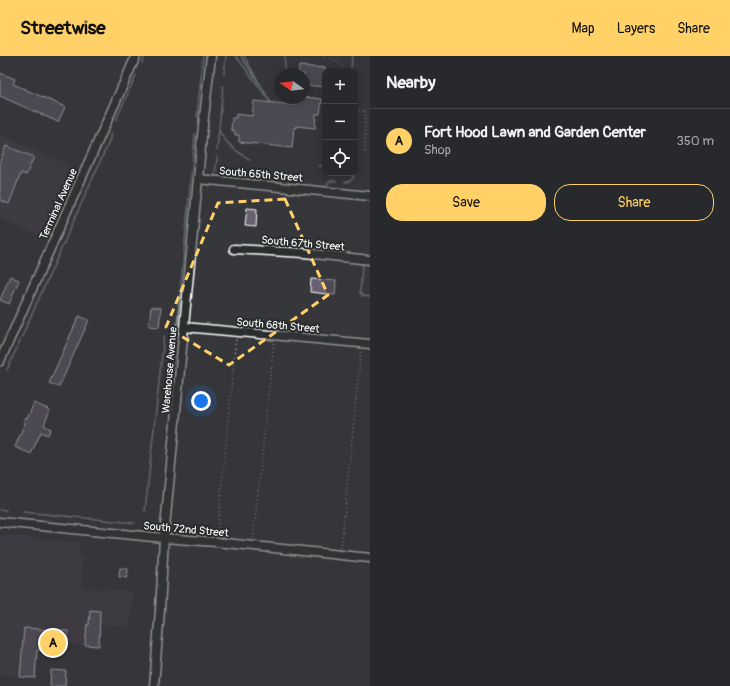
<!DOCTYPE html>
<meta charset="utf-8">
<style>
body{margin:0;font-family:Pangolin,sans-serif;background:#343538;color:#f1f3f6}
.controls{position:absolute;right:12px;top:12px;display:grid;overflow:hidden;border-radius:8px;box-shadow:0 2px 10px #0003}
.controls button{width:36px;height:36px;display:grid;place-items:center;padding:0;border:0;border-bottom:1px solid #444548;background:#28292c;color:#f1f3f6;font:20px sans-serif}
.compass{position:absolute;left:274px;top:12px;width:36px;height:36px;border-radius:50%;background:#28292c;box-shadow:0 2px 10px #0003;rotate:285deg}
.you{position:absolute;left:201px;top:345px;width:14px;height:14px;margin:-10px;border:3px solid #fff;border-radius:50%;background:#1a73e8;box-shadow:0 0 0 6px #1a73e833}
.badge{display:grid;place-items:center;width:26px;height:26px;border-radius:50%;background:#ffd166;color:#111;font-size:13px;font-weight:700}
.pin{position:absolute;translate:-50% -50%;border:2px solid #fff;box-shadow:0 1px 4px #0006}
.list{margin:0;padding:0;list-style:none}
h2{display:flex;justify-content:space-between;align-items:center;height:52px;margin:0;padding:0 16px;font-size:17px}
h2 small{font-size:13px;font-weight:400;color:#a5a6a9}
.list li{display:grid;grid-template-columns:26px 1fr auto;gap:12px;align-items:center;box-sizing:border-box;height:64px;padding:0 16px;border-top:1px solid #444548}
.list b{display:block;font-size:15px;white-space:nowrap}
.list p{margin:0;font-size:13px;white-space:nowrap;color:#a5a6a9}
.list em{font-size:13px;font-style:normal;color:#a5a6a9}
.actions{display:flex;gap:8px;padding:12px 16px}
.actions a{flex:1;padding:9px 0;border:1px solid #ffd166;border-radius:16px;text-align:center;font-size:14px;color:#ffd166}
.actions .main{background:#ffd166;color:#111}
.icon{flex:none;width:22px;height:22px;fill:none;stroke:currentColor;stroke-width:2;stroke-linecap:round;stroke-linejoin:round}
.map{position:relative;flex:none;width:370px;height:630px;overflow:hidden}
header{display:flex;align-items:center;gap:24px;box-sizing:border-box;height:56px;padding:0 20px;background:#ffd166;color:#111}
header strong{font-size:19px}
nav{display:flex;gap:22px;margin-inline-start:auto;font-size:14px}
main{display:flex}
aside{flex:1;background:#28292c}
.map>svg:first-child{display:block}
.built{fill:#45434b}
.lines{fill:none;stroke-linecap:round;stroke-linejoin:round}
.stream{stroke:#95a1aa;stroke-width:1.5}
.building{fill:#675f6f;stroke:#fff}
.minor-casing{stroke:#fff;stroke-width:11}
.path{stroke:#fff;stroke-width:1;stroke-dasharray:1 3;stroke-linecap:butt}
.minor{stroke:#2a2d2e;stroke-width:8}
.marked{fill:none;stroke:#ffd166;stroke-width:3;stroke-dasharray:8 5;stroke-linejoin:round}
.labels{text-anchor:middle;stroke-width:4;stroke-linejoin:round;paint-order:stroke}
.street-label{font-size:11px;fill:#fff;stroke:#2a2d2e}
</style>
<header>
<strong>Streetwise</strong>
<nav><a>Map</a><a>Layers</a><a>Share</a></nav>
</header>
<main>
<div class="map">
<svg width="370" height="630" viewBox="0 0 370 630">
<rect width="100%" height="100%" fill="#36373b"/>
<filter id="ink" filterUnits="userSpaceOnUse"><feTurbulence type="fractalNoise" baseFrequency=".025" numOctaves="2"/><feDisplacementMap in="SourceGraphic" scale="8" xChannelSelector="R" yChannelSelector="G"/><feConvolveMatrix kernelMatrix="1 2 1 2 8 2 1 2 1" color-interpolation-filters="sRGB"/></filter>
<g filter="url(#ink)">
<path class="built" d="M0,79L73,111L42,181L0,162Z
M0,479L79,487L78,499L83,500L81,531L84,532L132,536L129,571L100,568L99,590L66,588V585L68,584V575L39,573L35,622L0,619Z"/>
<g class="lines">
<path class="stream" d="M236,0L271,47L244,0
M241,0L260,29
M142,7L145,0
M351,15L352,0
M224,18L226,0
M284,18L285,0
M197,61L203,0
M355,62L357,83V90
M116,64L136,19
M220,76C227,90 237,95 250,104
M217,94L223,30
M319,110H321L325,107
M355,110L356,99
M215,120L217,101
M345,126C351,126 354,123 354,117
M327,129L330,125H336
M364,208L362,211L360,237L363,240L370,241
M7,314L108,88L110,82L111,76
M171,332L177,271L195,78
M0,454H6
M145,455L164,280
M23,456L135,467"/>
</g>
<path class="building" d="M299,10L325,12V31L304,29V18H299Z
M0,17L15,23L13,28L65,51L58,66L0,40Z
M304,41L322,43L320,58H316L315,72L296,70V72H294L292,92L239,86V79H235V75L231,74L232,62H236V58L252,60L254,45L295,49L296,42Z
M6,90L34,101L26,119L21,117L9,148L0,144V105Z
M247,152L257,153L256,171L245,170Z
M10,220L19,224L9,248L0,244Z
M311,223L336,225L335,239L310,236Z
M151,251L161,252L159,271L149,270Z
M79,260L89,264L59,331L49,327Z
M34,347L50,354L44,369L51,373L48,379L41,376L31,398L15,391L25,367L23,366L25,362L27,363Z
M120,512L128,513L127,522L119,521Z
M90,554L100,555L99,590L85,589L87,568L89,569Z
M24,572L68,575V585L53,584L52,595L37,594L35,622L20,621Z
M51,614L66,615L65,630H50Z"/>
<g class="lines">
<g class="minor-casing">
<path id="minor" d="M198,123L370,140
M234,193L304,197L370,204
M184,271L370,288
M0,305L136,0
M0,466L164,482L216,486L370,502
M154,630L160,554L164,482L203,70L211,0"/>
</g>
<path class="path" d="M324,0C334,4 341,4 344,15
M355,54L364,55
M365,96V53
M217,480L236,282
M253,483L274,286
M341,492L361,294"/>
<use href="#minor" class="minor"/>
</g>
</g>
<path d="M0 0H370V630H0ZM285,143L328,239L229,309L166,271L218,147Z" fill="#36373b" fill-opacity=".55" fill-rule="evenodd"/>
<path class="marked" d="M285,143L328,239L229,309L166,271L218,147Z"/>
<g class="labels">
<g class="street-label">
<text transform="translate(261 118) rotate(5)" y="4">South 65th Street</text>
<text transform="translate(58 148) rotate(-66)" y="4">Terminal Avenue</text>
<text transform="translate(303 187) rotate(5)" y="4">South 67th Street</text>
<text transform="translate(278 269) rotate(5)" y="4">South 68th Street</text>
<text transform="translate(169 314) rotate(-85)" y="4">Warehouse Avenue</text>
<text transform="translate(186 473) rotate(5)" y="4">South 72nd Street</text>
</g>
</g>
</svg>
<div class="controls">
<button>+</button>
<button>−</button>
<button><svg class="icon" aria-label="locate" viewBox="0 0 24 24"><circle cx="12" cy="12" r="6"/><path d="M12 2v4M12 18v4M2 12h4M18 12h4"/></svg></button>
</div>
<svg class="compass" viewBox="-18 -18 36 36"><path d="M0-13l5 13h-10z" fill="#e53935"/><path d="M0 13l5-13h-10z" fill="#a5a6a9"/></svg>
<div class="you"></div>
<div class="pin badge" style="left:53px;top:587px">A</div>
</div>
<aside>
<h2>Nearby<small></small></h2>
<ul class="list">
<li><span class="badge">A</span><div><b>Fort Hood Lawn and Garden Center</b><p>Shop</p></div><em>350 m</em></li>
</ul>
<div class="actions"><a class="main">Save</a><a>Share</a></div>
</aside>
</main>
